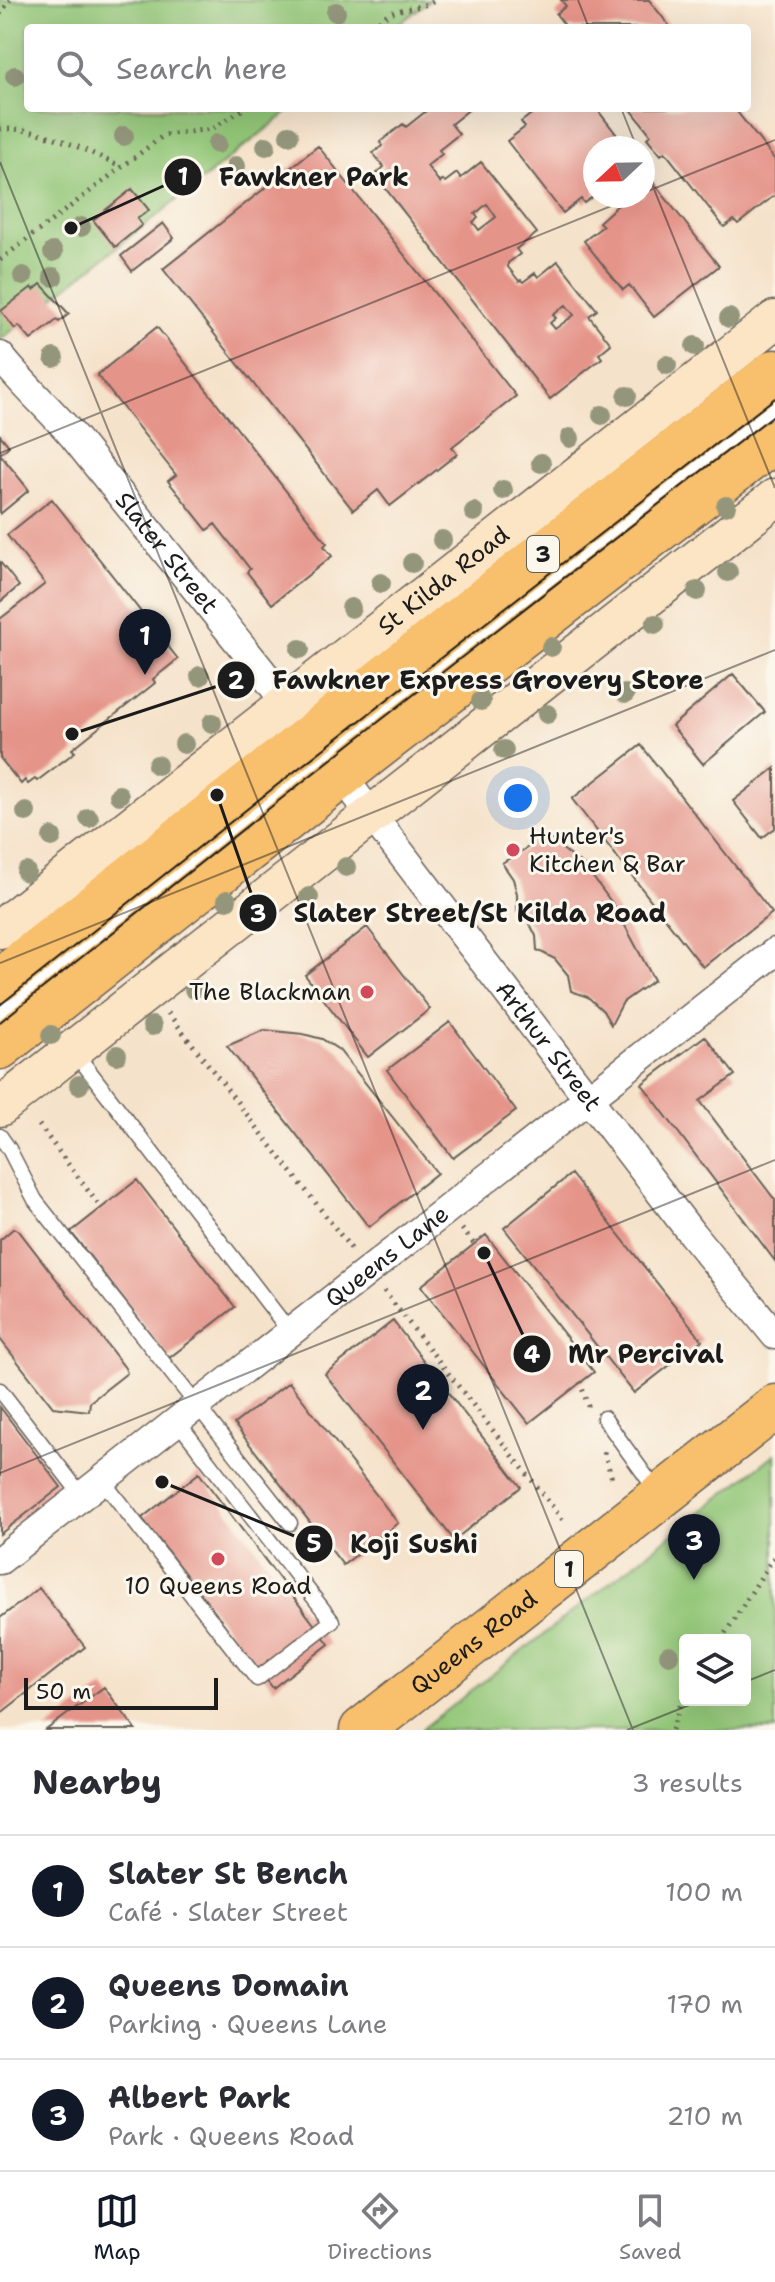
<!DOCTYPE html>
<meta charset="utf-8">
<style>
body{margin:0;font-family:"Shantell Sans",sans-serif;background:#f7f7f7;color:#2b2b33}
.controls{position:absolute;right:24px;bottom:24px;display:grid;overflow:hidden;border-radius:8px;box-shadow:0 8px 32px #0002}
.controls button{width:72px;height:72px;display:grid;place-items:center;padding:0;border:0;border-bottom:2px solid #e1e1e2;background:#fff;color:#2b2b33;font:40px sans-serif}
.compass{position:absolute;left:583px;top:136px;width:72px;height:72px;border-radius:50%;background:#fff;box-shadow:0 8px 32px #0002;rotate:248deg}
.scale{position:absolute;left:24px;bottom:20px;width:194px;box-sizing:border-box;padding-left:8px;border:4px solid #1c1c1c;border-top:0;font-size:22px;line-height:28px;white-space:nowrap;color:#1c1c1c;-webkit-text-stroke:6px #fbf7ec;paint-order:stroke}
.you{position:absolute;left:518px;top:798px;width:28px;height:28px;margin:-20px;border:6px solid #fff;border-radius:50%;background:#1a73e8;box-shadow:0 0 0 12px #1a73e833}
.badge{display:grid;place-items:center;width:52px;height:52px;border-radius:50%;background:#111827;color:#fff;font-size:26px;font-weight:700}
.pin{position:absolute;translate:-50% -66px;filter:drop-shadow(0 2px 4px #0008)}
.pin::after{content:'';position:absolute;top:42px;width:28px;height:24px;background:inherit;clip-path:polygon(0 0,100% 0,50% 100%)}
.list{margin:0;padding:0;list-style:none}
h2{display:flex;justify-content:space-between;align-items:center;height:104px;margin:0;padding:0 32px;font-size:34px}
h2 small{font-size:26px;font-weight:400;color:#7c7c81}
.list li{display:grid;grid-template-columns:52px 1fr auto;gap:24px;align-items:center;box-sizing:border-box;height:112px;padding:0 32px;border-top:2px solid #e1e1e2}
.list b{display:block;font-size:30px;white-space:nowrap}
.list p{margin:0;font-size:26px;white-space:nowrap;color:#7c7c81}
.list em{font-size:26px;font-style:normal;color:#7c7c81}
.icon{flex:none;width:44px;height:44px;fill:none;stroke:currentColor;stroke-width:2;stroke-linecap:round;stroke-linejoin:round}
.map{position:relative;flex:none;width:775px;height:1730px;overflow:hidden}
.search{position:absolute;background:#fff;box-shadow:0 8px 32px #0002;left:24px;right:24px;top:24px;height:88px;display:flex;align-items:center;gap:20px;box-sizing:border-box;padding:0 28px;border-radius:8px;color:#7c7c81;font-size:30px}
.sheet{height:440px;background:#fff}
nav{display:flex;justify-content:space-around;align-items:center;box-sizing:border-box;height:112px;border-top:2px solid #e1e1e2;background:#fff;font-size:22px;color:#7c7c81}
nav a{display:grid;justify-items:center;gap:4px}
nav .on{color:#111827}
.map>svg:first-child{display:block}
.green{fill:#92c677;stroke:#57714a;stroke-width:2;fill-rule:evenodd}
.building{fill:#e5948a;fill-rule:evenodd}
.lines{fill:none;stroke-linecap:round;stroke-linejoin:round}
.service-casing{stroke:#686159;stroke-width:17}
.minor-casing{stroke:#686159;stroke-width:31}
.secondary-casing{stroke:#686159;stroke-width:41}
.primary-casing{stroke:#686159;stroke-width:47}
.trunk-casing{stroke:#686159;stroke-width:47}
.path{stroke:#686159;stroke-width:5;stroke-dasharray:2 6;stroke-linecap:butt}
.service{stroke:#fff;stroke-width:14}
.minor{stroke:#fff;stroke-width:28}
.secondary{stroke:#fce5c4;stroke-width:38}
.primary{stroke:#f8bf6c;stroke-width:44}
.trunk{stroke:#f8bf6c;stroke-width:44}
.tram{stroke:#1c1c1c;stroke-width:2}
.tree{fill:#94967c}
.ticks{fill:none;stroke:#1c1c1c;stroke-width:2;stroke-opacity:0.45}
.poi-dot{fill:#d1495b;stroke:#fbf7ec;stroke-width:3}
.labels{text-anchor:middle;stroke-width:6;stroke-linejoin:round;paint-order:stroke}
.shield{fill:#fbf7ec;stroke:#5f5e5a;stroke-width:2}
.shield-label{font-size:22px;font-weight:bold;fill:#1c1c1c}
.street-label{font-size:24px;fill:#1c1c1c;stroke:#fbf7ec}
.poi-label{font-size:24px;fill:#1c1c1c;stroke:#fbf7ec;text-anchor:start}
.leader{fill:none;stroke:#1c1c1c;stroke-width:3}
.callout-dot{fill:#1c1c1c;stroke:#fbf7ec;stroke-width:3}
.mark-label{font-size:24px;text-anchor:middle;font-weight:bold;fill:#fff}
.callout-label{font-size:26px;text-anchor:middle;font-weight:bold;fill:#1c1c1c;stroke:#fbf7ec;stroke-width:6;stroke-linejoin:round;paint-order:stroke}
</style>
<div class="map">
<svg width="775" height="1730" viewBox="0 0 775 1730">
<rect width="100%" height="100%" fill="#fbf7ec"/>
<filter id="ink" filterUnits="userSpaceOnUse"><feTurbulence type="fractalNoise" baseFrequency=".0125" numOctaves="2"/><feDisplacementMap in="SourceGraphic" scale="16" xChannelSelector="R" yChannelSelector="G"/><feConvolveMatrix kernelMatrix="1 2 1 2 8 2 1 2 1" color-interpolation-filters="sRGB"/></filter>
<filter id="wash" filterUnits="userSpaceOnUse"><feTurbulence type="fractalNoise" baseFrequency=".006" numOctaves="4" result="noise"/><feDisplacementMap in="SourceGraphic" scale="32" xChannelSelector="R" yChannelSelector="G"/><feGaussianBlur stdDeviation="1.8" result="paint"/><feColorMatrix in="noise" values="0 0 0 0 0 0 0 0 0 0 0 0 0 0 0 0 0 1.4 0 .05"/><feComposite in="paint" operator="in"/></filter>
<g filter="url(#wash)">
<rect width="100%" height="100%" fill="#f5e2ca"/>
<path class="green" d="M0,0H430L394,28H28V108H293L0,340Z
M775,1454V1730H421ZM685,1640H745V1700H685Z"/>
<g id="blocks">
<path class="building" d="M561,0H649L671,28H567L556,14L566,6Z
M430,108H471L451,124L459,134L439,150L442,154L427,166L440,183L443,180L445,182L457,173L461,178L481,162L537,233L516,249L520,254L508,263V267L519,281L521,280L523,282L535,273L538,277L558,261L597,310L589,316L611,344L599,354L602,358L550,399L375,175L384,167L373,153L382,146L380,142L403,124L406,127ZM487,204L496,217L479,230L473,222L478,218L475,214ZM566,305L574,315L555,329L550,323L556,318L553,315Z
M534,108H596L627,148H595V195L584,203L581,199L563,213L507,141L525,127L521,122L534,112L532,110Z
M630,108H734L775,160V195L738,224L734,220L724,227L665,152L661,155L647,138L651,135Z
M318,146L516,396L452,447L457,454L390,506L378,490L353,510L163,269Z
M643,169L719,266L654,317L629,285L623,290L584,241L603,226L599,222L628,196H643Z
M132,189L149,210L137,219L142,225L115,247L93,220Z
M163,223L174,238L132,271L121,256Z
M41,284L69,314L59,322L57,320L31,340L19,326L15,329L1,311L32,287L34,290Z
M157,327L327,543L324,546L332,556L272,604L247,572L250,569L215,524L207,530L168,481L176,475L97,375Z
M0,435L9,446L0,454L29,490L0,514Z
M52,499L178,659L153,679L155,683L72,749L75,752L37,781L35,779L28,784L25,780L21,784L0,758V619L45,584L7,535Z
M0,562L19,586L0,602Z
M733,674L765,712L703,764L672,726Z
M641,745L772,913L703,967L572,799Z
M775,768V828L762,838L733,801Z
M539,830L586,868L615,907L654,980L623,1002L611,1025L603,1011L588,997L571,991L568,975L555,959L537,950L536,936L529,922L517,912V894L513,879L502,863L530,846Z
M367,927L430,1009L368,1057L305,975Z
M450,1022L516,1111L453,1158L387,1070Z
M264,1030L303,1034L322,1039L339,1050L437,1173L369,1227L227,1046Z
M705,1036L735,1075L700,1101L775,1200V1261L642,1084Z
M571,1174L702,1340L634,1393L504,1228Z
M137,1180L235,1307L169,1358L71,1232Z
M14,1228L19,1231L125,1368L127,1373L90,1402L89,1411L53,1407L0,1339V1240Z
M486,1235L594,1372L529,1423L421,1286Z
M393,1321L521,1487L454,1540L325,1374Z
M289,1382L398,1523L343,1565L234,1424Z
M0,1407L61,1487L0,1534Z
M199,1473L329,1644L273,1688L142,1518Z
M39,1588L85,1647L0,1714V1618Z
M104,1687L136,1730H46Z"/>
</g>
</g>
<g filter="url(#ink)">
<use href="#blocks" fill-opacity="0" stroke="#686159" stroke-width="2"/>
<g class="lines">
<g class="service-casing">
<path id="service" d="M0,1014L326,756L775,407
M73,1050L290,1332
M0,1136L9,1149L35,1200L290,1523
M0,1390L82,1496
M604,1418L658,1493
M102,1480L257,1679L332,1621L177,1421"/>
</g>
<g class="minor-casing">
<g id="minor">
<path id="s1" d="M0,356C23,385 50,409 74,437L260,669L692,1234L775,1335"/>
<path id="s2" d="M0,1560L775,952"/>
</g>
</g>
<g class="secondary-casing">
<g id="secondary">
<path id="s3" d="M0,929L775,320"/>
<path d="M0,1107L775,498"/>
</g>
</g>
<g class="primary-casing">
<path id="primary" d="M0,980L775,372
M0,1047L366,756L775,440"/>
</g>
<g class="trunk-casing">
<g id="trunk">
<path id="s4" d="M362,1730L775,1407"/>
</g>
</g>
<path class="path" d="M0,14L10,0
M375,28C386,4 417,12 436,0
M0,129C42,127 83,149 121,167
M0,260L164,135L212,129L245,108
M168,1013L353,1251
M39,1125L101,1208
M462,1229L474,1244
M384,1291L563,1520
M580,1382L589,1409
M604,1452L613,1482
M721,1640L775,1555
M672,1730L685,1692"/>
<use href="#service" class="service"/>
<use href="#minor" class="minor"/>
<use href="#secondary" class="secondary"/>
<use href="#primary" class="primary"/>
<use href="#trunk" class="trunk"/>
<path class="tram" d="M0,1005L281,782L775,398
M0,1022L354,741L775,414"/>
</g>
<g class="tree">
<circle cx="336" cy="12" r="10"/>
<circle cx="15" cy="76" r="10"/>
<circle cx="289" cy="135" r="10"/>
<circle cx="124" cy="136" r="10"/>
<circle cx="217" cy="144" r="10"/>
<circle cx="266" cy="146" r="10"/>
<circle cx="236" cy="166" r="10"/>
<circle cx="81" cy="227" r="10"/>
<circle cx="53" cy="252" r="10"/>
<circle cx="23" cy="276" r="10"/>
<circle cx="53" cy="277" r="10"/>
<circle cx="729" cy="318" r="10"/>
<circle cx="695" cy="346" r="10"/>
<circle cx="54" cy="358" r="10"/>
<circle cx="667" cy="365" r="10"/>
<circle cx="627" cy="396" r="10"/>
<circle cx="602" cy="415" r="10"/>
<circle cx="570" cy="438" r="10"/>
<circle cx="541" cy="463" r="10"/>
<circle cx="503" cy="490" r="10"/>
<circle cx="726" cy="506" r="10"/>
<circle cx="474" cy="512" r="10"/>
<circle cx="442" cy="540" r="10"/>
<circle cx="412" cy="563" r="10"/>
<circle cx="728" cy="572" r="10"/>
<circle cx="381" cy="583" r="10"/>
<circle cx="697" cy="591" r="10"/>
<circle cx="351" cy="608" r="10"/>
<circle cx="655" cy="624" r="10"/>
<circle cx="551" cy="647" r="10"/>
<circle cx="300" cy="649" r="10"/>
<circle cx="200" cy="676" r="10"/>
<circle cx="625" cy="694" r="10"/>
<circle cx="481" cy="701" r="10"/>
<circle cx="547" cy="714" r="10"/>
<circle cx="212" cy="723" r="10"/>
<circle cx="184" cy="744" r="10"/>
<circle cx="504" cy="750" r="10"/>
<circle cx="157" cy="765" r="10"/>
<circle cx="119" cy="795" r="10"/>
<circle cx="26" cy="812" r="10"/>
<circle cx="89" cy="818" r="10"/>
<circle cx="52" cy="837" r="10"/>
<circle cx="346" cy="867" r="10"/>
<circle cx="26" cy="872" r="10"/>
<circle cx="309" cy="897" r="10"/>
<circle cx="227" cy="900" r="10"/>
<circle cx="194" cy="989" r="10"/>
<circle cx="152" cy="1026" r="10"/>
<circle cx="51" cy="1035" r="10"/>
<circle cx="117" cy="1055" r="10"/>
<circle cx="79" cy="1085" r="10"/>
<circle cx="669" cy="1655" r="10"/>
</g>
</g>
<path class="ticks" d="M578,0L589,28M621,108L637,148M0,162L633,1730M643,162L775,488M643,193L775,140M0,453L636,196M0,963L775,650M0,1473L775,1160M745,1682L775,1670M627,1730L702,1700"/>
<g class="poi-dot">
<circle cx="513" cy="850" r="8"/>
<circle cx="367" cy="992" r="8"/>
<circle cx="218" cy="1559" r="8"/>
</g>
<g class="labels">
<g class="shield">
<rect x="527" y="536" width="32" height="36" rx="6"/>
<rect x="555" y="1551" width="28" height="36" rx="6"/>
</g>
<g class="shield-label">
<text x="543" y="562">3</text>
<text x="569" y="1577">1</text>
</g>
<g class="street-label">
<text dy="8" stroke="none"><textPath href="#s1" startOffset="258">Slater Street</textPath></text>
<text dy="8" stroke="none"><textPath href="#s3" startOffset="564">St Kilda Road</textPath></text>
<text dy="8" stroke="none"><textPath href="#s1" startOffset="882">Arthur Street</textPath></text>
<text dy="8" stroke="none"><textPath href="#s2" startOffset="492">Queens Lane</textPath></text>
<text dy="8" stroke="none"><textPath href="#s4" startOffset="142">Queens Road</textPath></text>
</g>
<g class="poi-label">
<text x="529" y="844">Hunter's<tspan x="529" dy="28">Kitchen &amp; Bar</tspan></text>
<text x="351" y="1000" text-anchor="end">The Blackman</text>
<text x="218" y="1594" text-anchor="middle">10 Queens Road</text>
</g>
</g>
<path class="leader" d="M71 228L183 177M72 734L236 680M217 795L258 913M484 1253L532 1354M162 1482L314 1544"/>
<g class="callout-dot">
<circle cx="71" cy="228" r="8"/>
<circle cx="72" cy="734" r="8"/>
<circle cx="217" cy="795" r="8"/>
<circle cx="484" cy="1253" r="8"/>
<circle cx="162" cy="1482" r="8"/>
<circle cx="183" cy="177" r="20"/>
<circle cx="236" cy="680" r="20"/>
<circle cx="258" cy="913" r="20"/>
<circle cx="532" cy="1354" r="20"/>
<circle cx="314" cy="1544" r="20"/>
</g>
<g class="mark-label">
<text x="183" y="185">1</text>
<text x="236" y="689">2</text>
<text x="258" y="922">3</text>
<text x="532" y="1363">4</text>
<text x="314" y="1552">5</text>
</g>
<g class="callout-label">
<text x="314" y="186">Fawkner Park</text>
<text x="488" y="689">Fawkner Express Grovery Store</text>
<text x="480" y="922">Slater Street/St Kilda Road</text>
<text x="646" y="1363">Mr Percival</text>
<text x="414" y="1553">Koji Sushi</text>
</g>
</svg>
<div class="controls">
<button><svg class="icon" aria-label="layers" viewBox="0 0 24 24"><path d="M12 4l9 5-9 5-9-5zM3 14l9 5 9-5"/></svg></button>
</div>
<svg class="compass" viewBox="-18 -18 36 36"><path d="M0-13l5 13h-10z" fill="#e53935"/><path d="M0 13l5-13h-10z" fill="#7c7c81"/></svg>
<div class="scale">50 m</div>
<div class="you"></div>
<div class="pin badge" style="left:145px;top:675px">1</div>
<div class="pin badge" style="left:423px;top:1430px">2</div>
<div class="pin badge" style="left:694px;top:1580px">3</div>
<div class="search"><svg class="icon" aria-label="search" viewBox="0 0 24 24"><circle cx="10" cy="10" r="6"/><path d="M15 15l6 6"/></svg>Search here</div>
</div>
<section class="sheet">
<h2>Nearby<small>3 results</small></h2>
<ul class="list">
<li><span class="badge">1</span><div><b>Slater St Bench</b><p>Café · Slater Street</p></div><em>100 m</em></li>
<li><span class="badge">2</span><div><b>Queens Domain</b><p>Parking · Queens Lane</p></div><em>170 m</em></li>
<li><span class="badge">3</span><div><b>Albert Park</b><p>Park · Queens Road</p></div><em>210 m</em></li>
</ul>
</section>
<nav>
<a class="on"><svg class="icon" aria-label="map" viewBox="0 0 24 24"><path d="M3 6l6-2 6 2 6-2v14l-6 2-6-2-6 2zM9 4v14M15 6v14"/></svg>Map</a>
<a><svg class="icon" aria-label="directions" viewBox="0 0 24 24"><path d="M12 3l9 9-9 9-9-9zM9 14v-3h6M13 9l2 2-2 2"/></svg>Directions</a>
<a><svg class="icon" aria-label="saved" viewBox="0 0 24 24"><path d="M7 4h10v16l-5-4-5 4z"/></svg>Saved</a>
</nav>
